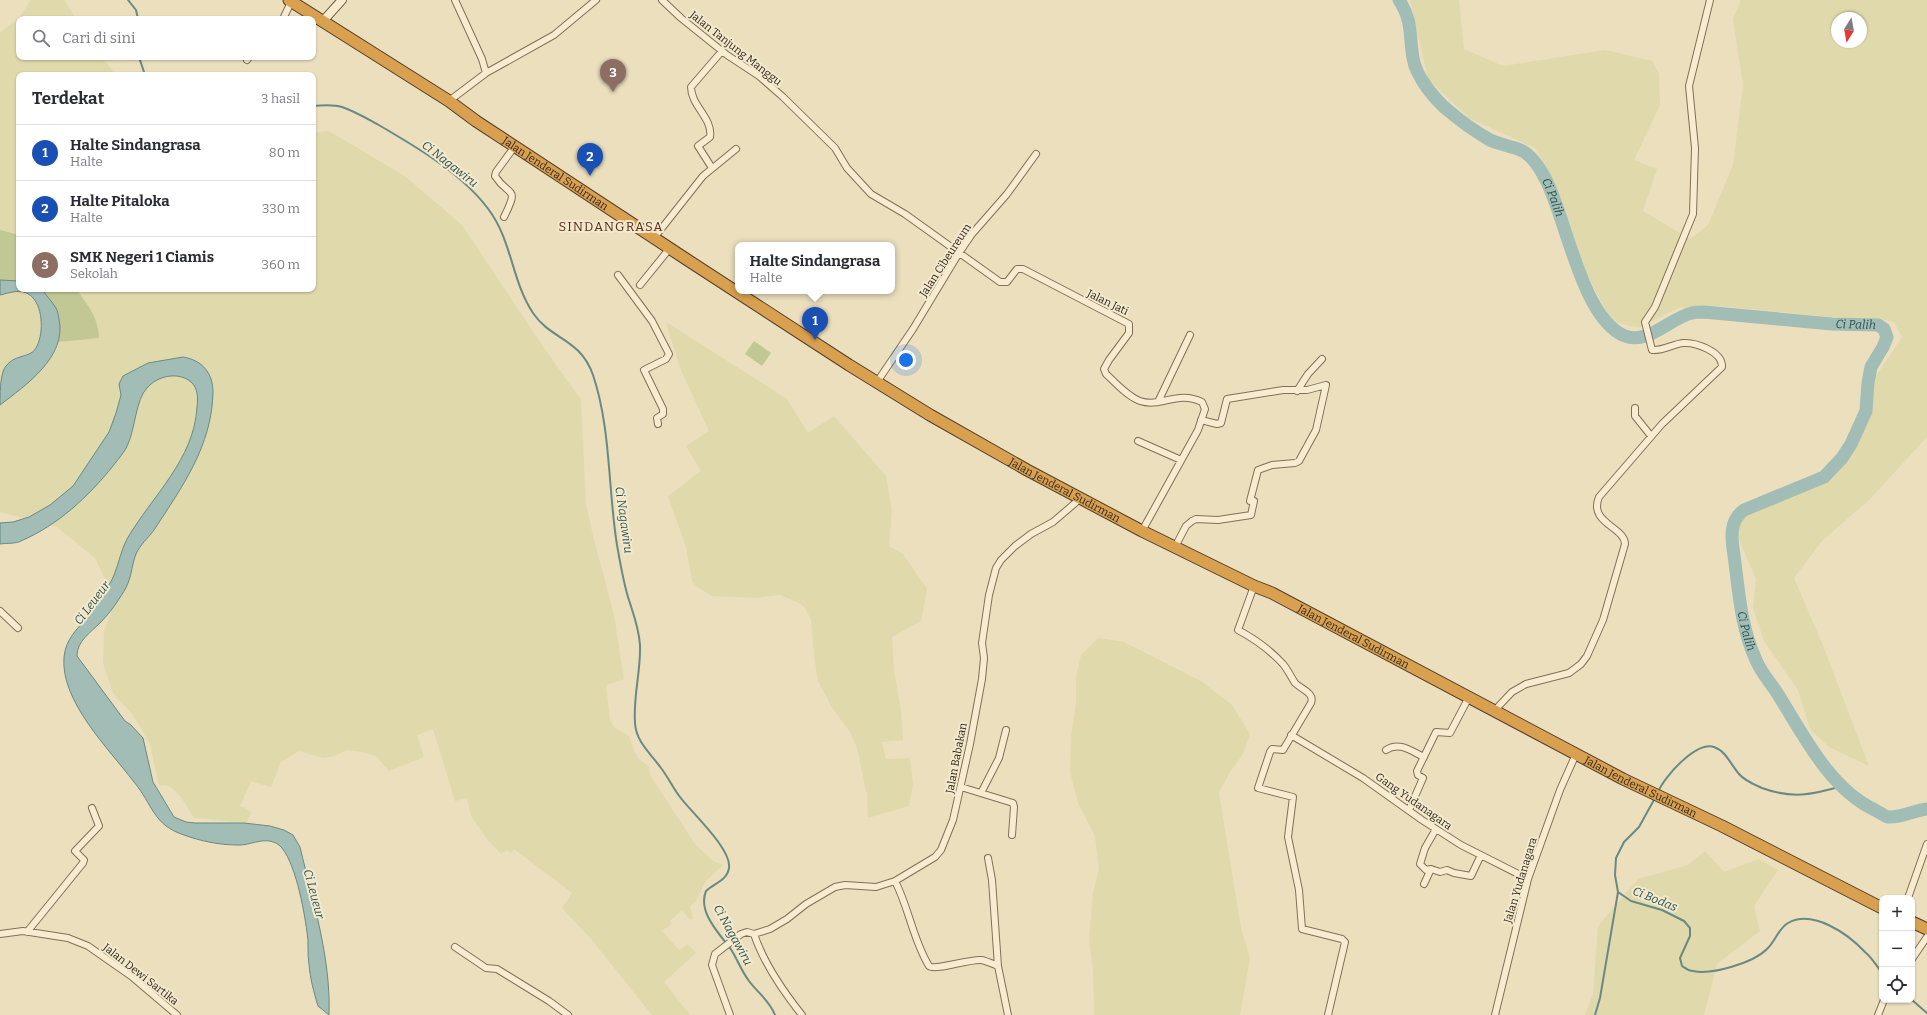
<!DOCTYPE html>
<html lang="id">
<meta charset="utf-8">
<style>
body{margin:0;font-family:Bitter,serif;background:#f7f7f7;color:#2b2b33}
.controls{position:absolute;right:12px;bottom:12px;display:grid;overflow:hidden;border-radius:8px;box-shadow:0 1px 3px #0004}
.controls button{width:36px;height:36px;display:grid;place-items:center;padding:0;border:0;border-bottom:1px solid #e1e1e2;background:#fff;color:#2b2b33;font:20px sans-serif}
.compass{position:absolute;left:1831px;top:12px;width:36px;height:36px;border-radius:50%;background:#fff;box-shadow:0 1px 3px #0004;rotate:191deg}
.you{position:absolute;left:906px;top:360px;width:14px;height:14px;margin:-10px;border:3px solid #fff;border-radius:50%;background:#1a73e8;box-shadow:0 0 0 6px #1a73e833}
.badge{display:grid;place-items:center;width:26px;height:26px;border-radius:50%;background:#d93025;color:#fff;font-size:13px;font-weight:700}
.pin{position:absolute;translate:-50% -33px;filter:drop-shadow(0 1px 2px #0008)}
.pin::after{content:'';position:absolute;top:21px;width:14px;height:12px;background:inherit;clip-path:polygon(0 0,100% 0,50% 100%)}
.popup{position:absolute;left:735px;top:242px;width:160px;height:52px;box-sizing:border-box;display:grid;place-content:center;border-radius:8px;background:#fff;filter:drop-shadow(0 1px 3px #0005);font-size:13px;white-space:nowrap;color:#7c7c81}
.popup b{font-size:15px;color:#2b2b33}
.popup::after{content:'';position:absolute;left:50%;top:100%;margin-left:-8px;border:8px solid transparent;border-top-color:#fff}
.list{margin:0;padding:0;list-style:none}
h2{display:flex;justify-content:space-between;align-items:center;height:52px;margin:0;padding:0 16px;font-size:17px}
h2 small{font-size:13px;font-weight:400;color:#7c7c81}
.list li{display:grid;grid-template-columns:26px 1fr auto;gap:12px;align-items:center;box-sizing:border-box;height:56px;padding:0 16px;border-top:1px solid #e1e1e2}
.list b{display:block;font-size:15px;white-space:nowrap}
.list p{margin:0;font-size:13px;white-space:nowrap;color:#7c7c81}
.list em{font-size:13px;font-style:normal;color:#7c7c81}
.icon{flex:none;width:22px;height:22px;fill:none;stroke:currentColor;stroke-width:2;stroke-linecap:round;stroke-linejoin:round}
.map{position:relative;flex:none;width:1927px;height:1015px;overflow:hidden}
.search{position:absolute;background:#fff;box-shadow:0 1px 3px #0004;left:16px;top:16px;width:300px;height:44px;display:flex;align-items:center;gap:10px;box-sizing:border-box;padding:0 14px;border-radius:8px;color:#7c7c81;font-size:15px}
.panel{position:absolute;background:#fff;box-shadow:0 1px 3px #0004;left:16px;top:72px;width:300px;height:220px;border-radius:8px}
.map>svg:first-child{display:block}
.farmland{fill:#e0d9ac;fill-rule:evenodd}
.green{fill:#c1c893}
.water{fill:#a1bdb5;stroke:#698a83}
.lines{fill:none;stroke-linecap:round;stroke-linejoin:round}
.stream{stroke:#698a83;stroke-width:2}
.river{stroke:#a1bdb5;stroke-width:13}
.street-casing{stroke:#836f57;stroke-width:8}
.secondary-casing{stroke:#64513b;stroke-width:10}
.highway-casing{stroke:#503e2c;stroke-width:13}
.street{stroke:#f7ecd0;stroke-width:6}
.secondary{stroke:#f7ecd0;stroke-width:8}
.highway{stroke:#d9a050;stroke-width:11}
.labels{text-anchor:middle;stroke-width:4;stroke-linejoin:round;paint-order:stroke}
.street-label{font-size:11px;fill:#32271c;stroke:#f3e9cd}
.water-label{font-size:12px;font-style:italic;fill:#2b5250;stroke:#f3e9cd}
.quarter-label{font-size:13px;letter-spacing:1px;fill:#5d2c1d;stroke:#f3e9cd}
</style>
<div class="map">
<svg width="1927" height="1015" viewBox="0 0 1927 1015">
<rect width="100%" height="100%" fill="#ebdfbe"/>
<path class="farmland" d="M31,0H64L76,19H19V57H102L116,75H19V289H313V133L329,131L406,177L462,225L542,345L581,400L586,504L594,540L614,615L624,679L606,685L610,720L614,727L629,736L635,753L638,758L649,767L650,775L695,844L713,861L723,865L706,881L696,901L690,906L693,918L690,920L682,910L670,921L672,924L662,931L679,950L688,944L696,953L664,982L690,1015H652L591,939L562,908L572,893L514,849L511,853L507,850L501,854L486,838L471,816L467,798L455,801L433,729L417,735L424,757L389,771L376,756L363,752L347,750L334,756L323,758L299,751L281,762L271,787L251,781L240,806L252,812L246,823L194,818L181,797L172,788L166,785L159,786L150,744L133,715L113,693L103,663L104,632L115,600L95,558L57,527L0,512V33L19,18Z
M1410,0H1459L1464,49L1503,66L1605,50L1652,61L1659,74L1660,105L1634,160L1657,169L1643,211L1690,239L1708,225L1733,165L1743,85L1733,19L1741,0H1927V437L1870,499L1822,541L1794,578L1822,643L1869,766L1829,747L1810,729L1798,690L1764,641L1753,608L1756,579L1736,533L1737,527L1743,517L1766,504L1825,481L1846,457L1866,427L1873,400L1876,376L1902,337L1894,322L1886,320L1832,317L1718,306L1678,308L1641,327L1629,326L1617,322L1609,316L1581,264L1546,166L1535,148L1469,118L1428,79ZM1837,18H1861V42H1837Z
M666,322L787,399L808,433L834,416L886,476L892,511L889,546L903,554L927,589L921,621L892,637L894,671L901,710L903,740L882,742L886,759L910,758L913,784L909,806L868,818L867,795L857,748L850,732L831,706L818,681L814,656L811,620L805,608L799,603L780,595L756,598L712,596L696,586L692,581L686,547L668,496L701,471L686,446L709,431L680,368Z
M1098,638L1124,642L1201,681L1232,705L1250,734L1243,754L1230,772L1219,793L1241,928L1250,958L1240,1015H1094L1093,971L1089,939L1093,893L1099,869L1095,836L1078,803L1070,772L1071,737L1076,703V677L1081,655Z
M1705,851L1724,872L1759,859L1778,870L1754,906L1760,931L1717,964L1704,1015H1585L1593,994L1598,926L1638,879L1688,865Z"/>
<path class="green" d="M0,230L19,235V281L0,280Z
M40,289L77,290C89,307 98,317 99,338L58,342L60,325L43,291Z
M754,341L771,353L762,366L745,354Z"/>
<path class="water" d="M0,280L19,281V289H40L43,291C47,296 52,302 56,308C58,311 58,316 59,319C67,357 26,385 0,405C0,394 0,379 4,369C14,352 31,360 37,346C44,332 43,305 30,295C21,288 9,293 0,295Z
M183,357C202,360 213,373 213,392C212,446 182,487 154,530C148,538 140,545 136,554C132,563 132,574 128,583C126,589 122,594 119,599C114,607 107,616 100,623C90,633 77,641 77,656L125,721L131,725L143,738L153,782L174,817L186,822L195,823H244L270,826L284,830L293,835L300,847C313,902 331,958 329,1015L318,1006C314,993 310,978 309,964C307,953 309,942 307,932C304,910 295,859 279,845C265,835 251,846 237,845C220,845 200,841 184,835C153,825 153,805 134,782C109,749 60,701 64,657C66,638 77,630 88,616C93,609 98,601 103,593C107,588 112,581 114,575C119,563 121,550 127,539C152,496 194,460 197,407C198,398 198,388 191,382C178,371 157,376 147,388C136,399 135,429 128,444C125,452 118,459 113,466C88,497 58,525 21,541C15,544 7,543 0,544V523L13,522L29,517L50,505L73,486L109,432L116,413L121,395L119,384L123,376L148,363Z"/>
<g class="lines">
<path class="stream" d="M128,0L136,10L138,19
M139,57L145,75
M313,106C323,105 333,104 342,107C354,111 366,118 377,124C415,146 463,174 489,210C512,241 512,282 533,313C551,340 580,338 593,375C611,428 608,490 617,545C620,562 623,580 628,597C633,613 639,628 640,645C641,671 633,696 635,723C636,742 651,754 661,768C668,777 673,788 680,797C691,812 732,849 729,868C727,881 714,883 706,891C697,913 721,935 732,951C738,961 742,972 749,981C757,992 770,1001 775,1015
M1658,792C1664,777 1696,741 1714,747C1726,751 1731,765 1739,774C1745,781 1753,784 1762,788C1792,799 1812,795 1842,786
M1655,798L1639,827L1624,842L1616,858L1615,875L1618,892L1631,901L1662,910L1684,921L1690,928V936L1680,958L1682,966C1685,968 1689,971 1693,971C1712,975 1753,963 1767,949C1775,942 1778,929 1788,923C1813,909 1848,934 1865,952C1872,958 1877,966 1882,973
M1912,1000L1927,1013
M1595,1015L1600,998L1618,892"/>
<path class="river" id="s1" d="M1399,0C1413,21 1409,35 1413,58C1416,77 1435,100 1450,112C1462,122 1476,132 1490,140C1499,144 1509,146 1518,149C1531,153 1540,168 1546,180C1566,218 1582,319 1625,336C1648,345 1670,318 1692,313C1695,312 1700,312 1704,312L1832,324L1878,325L1884,329L1887,337L1883,347L1871,367L1868,383L1866,411L1851,444L1842,458L1824,477L1744,510C1726,523 1733,545 1735,563C1739,596 1742,630 1756,660C1761,673 1772,684 1779,696C1804,736 1830,789 1875,810C1879,812 1884,816 1888,817C1901,818 1915,810 1927,809"/>
<g class="street-casing">
<path id="street" d="M455,0L482,59L486,73
M662,0L681,18L727,55L759,76L783,97L835,148L847,168L871,194L905,214L1000,282H1007L1017,269H1023L1129,324V333L1109,360L1104,369L1106,374C1116,383 1127,396 1140,401C1161,408 1177,390 1202,402L1205,409L1198,430L1142,531
M283,19L291,2
M247,60L249,57
M449,101L486,73L554,35L596,0
M712,168L698,146L710,137C713,118 691,106 691,87L722,51
M504,217C520,185 509,198 495,176L496,172L515,146
M654,238L703,176L736,149
M618,275L652,321L669,354L666,359L644,370L663,409V414L657,418L658,424
M640,285L670,248
M877,382L913,329L959,253L972,234L1007,194L1036,154
M1297,391L1308,374L1322,359
M1158,402L1190,335
M1635,408V416L1651,436
M1138,441L1181,460
M1175,547L1186,526L1192,521L1196,519L1218,520L1251,515L1254,501H1250L1258,470L1272,465L1295,463L1299,461L1316,430L1326,385L1307,390H1283L1227,399L1221,423L1217,424L1201,420
M1254,586L1238,630C1255,639 1270,650 1283,664C1288,670 1291,677 1295,683C1301,689 1315,693 1311,703L1283,750L1272,749L1270,752L1258,788L1293,797L1288,837L1299,890L1302,929L1342,939L1345,942L1328,1015
M0,611L18,628
M1495,710L1512,692L1526,684L1569,673L1581,664L1587,656L1603,620L1625,544C1625,527 1588,523 1599,497L1662,424L1722,367C1723,352 1696,342 1683,343C1673,344 1663,351 1652,350L1645,322L1655,307L1693,214L1695,148L1689,86L1710,0
M1291,735L1363,778L1422,820L1461,845L1528,879
M1386,750C1399,741 1411,751 1424,757
M961,787L1013,803L1014,807L1012,835
M981,793L999,758L1006,730
M1409,810L1423,778L1418,775L1417,771L1436,732L1450,733L1469,697
M988,858L992,880L998,966
M1431,869L1426,870L1420,864L1425,848L1436,829
M895,881C909,908 913,940 929,966C935,971 969,959 981,960C987,961 993,964 998,966L1008,1015
M1424,884L1431,869L1440,872L1447,870L1454,873L1471,876L1481,855
M1908,898L1927,844
M27,932L83,863L84,860L75,851L99,826L92,808
M0,934L23,931L68,938L88,946L131,976L177,1015
M754,934C764,964 782,990 802,1015
M455,947L486,968L497,969L549,1001L568,1015
M1912,959L1927,937
M730,1015L712,965L715,954L741,934L747,932L754,934L770,929L787,919L806,904L835,887L845,885L876,887L895,881L935,857L941,850L953,820L970,744L982,679L984,658L982,643L989,595L996,568L1001,560L1015,546L1031,534L1053,522L1081,498
M1495,1015L1528,879L1560,790L1576,754
M1878,1015L1884,1000"/>
</g>
<g class="secondary-casing">
<path id="secondary" d="M323,21L342,0"/>
</g>
<g class="highway-casing">
<g id="highway">
<path id="s2" d="M289,0L449,101L476,121L686,259L849,365L930,415L1027,470L1142,531L1254,586L1272,593L1623,779L1722,826L1882,908"/>
<path d="M1912,922L1927,929"/>
</g>
</g>
<use href="#street" class="street"/>
<use href="#secondary" class="secondary"/>
<use href="#highway" class="highway"/>
</g>
<g class="labels">
<g class="street-label">
<text transform="translate(736 48) rotate(38)" y="4">Jalan Tanjung Manggu</text>
<text dy="4" stroke="none"><textPath href="#s2" startOffset="318">Jalan Jenderal Sudirman</textPath></text>
<text transform="translate(945 260) rotate(-57)" y="4">Jalan Cibeureum</text>
<text transform="translate(1108 302) rotate(26)" y="4">Jalan Jati</text>
<text dy="4" stroke="none"><textPath href="#s2" startOffset="918">Jalan Jenderal Sudirman</textPath></text>
<text dy="4" stroke="none"><textPath href="#s2" startOffset="1242">Jalan Jenderal Sudirman</textPath></text>
<text transform="translate(956 758) rotate(-79)" y="4">Jalan Babakan</text>
<text dy="4" stroke="none"><textPath href="#s2" startOffset="1566">Jalan Jenderal Sudirman</textPath></text>
<text transform="translate(1414 801) rotate(35)" y="4">Gang Yudanagara</text>
<text transform="translate(1520 880) rotate(-73)" y="4">Jalan Yudanagara</text>
<text transform="translate(141 974) rotate(38)" y="4">Jalan Dewi Sartika</text>
</g>
<g class="water-label">
<text transform="translate(450 164) rotate(38)" y="4">Ci Nagawiru</text>
<text dy="4" stroke="none"><textPath href="#s1" startOffset="267">Ci Palih</textPath></text>
<text dy="4" stroke="none"><textPath href="#s1" startOffset="664">Ci Palih</textPath></text>
<text transform="translate(624 520) rotate(82)" y="4">Ci Nagawiru</text>
<text transform="translate(92 603) rotate(-53)" y="4">Ci Leueur</text>
<text dy="4" stroke="none"><textPath href="#s1" startOffset="1072">Ci Palih</textPath></text>
<text transform="translate(314 894) rotate(75)" y="4">Ci Leueur</text>
<text transform="translate(1655 899) rotate(22)" y="4">Ci Bodas</text>
<text transform="translate(733 935) rotate(61)" y="4">Ci Nagawiru</text>
</g>
<g class="quarter-label">
<text x="611" y="231">SINDANGRASA</text>
</g>
</g>
</svg>
<div class="controls">
<button>+</button>
<button>−</button>
<button><svg class="icon" aria-label="locate" viewBox="0 0 24 24"><circle cx="12" cy="12" r="6"/><path d="M12 2v4M12 18v4M2 12h4M18 12h4"/></svg></button>
</div>
<svg class="compass" viewBox="-18 -18 36 36"><path d="M0-13l5 13h-10z" fill="#e53935"/><path d="M0 13l5-13h-10z" fill="#7c7c81"/></svg>
<div class="you"></div>
<div class="pin badge" style="left:815px;top:340px;background:#1a4fb4">1</div>
<div class="popup"><b>Halte Sindangrasa</b>Halte</div>
<div class="pin badge" style="left:590px;top:176px;background:#1a4fb4">2</div>
<div class="pin badge" style="left:613px;top:92px;background:#8d6e63">3</div>
<div class="search"><svg class="icon" aria-label="search" viewBox="0 0 24 24"><circle cx="10" cy="10" r="6"/><path d="M15 15l6 6"/></svg>Cari di sini</div>
<section class="panel">
<h2>Terdekat<small>3 hasil</small></h2>
<ul class="list">
<li><span class="badge" style="background:#1a4fb4">1</span><div><b>Halte Sindangrasa</b><p>Halte</p></div><em>80 m</em></li>
<li><span class="badge" style="background:#1a4fb4">2</span><div><b>Halte Pitaloka</b><p>Halte</p></div><em>330 m</em></li>
<li><span class="badge" style="background:#8d6e63">3</span><div><b>SMK Negeri 1 Ciamis</b><p>Sekolah</p></div><em>360 m</em></li>
</ul>
</section>
</div>
